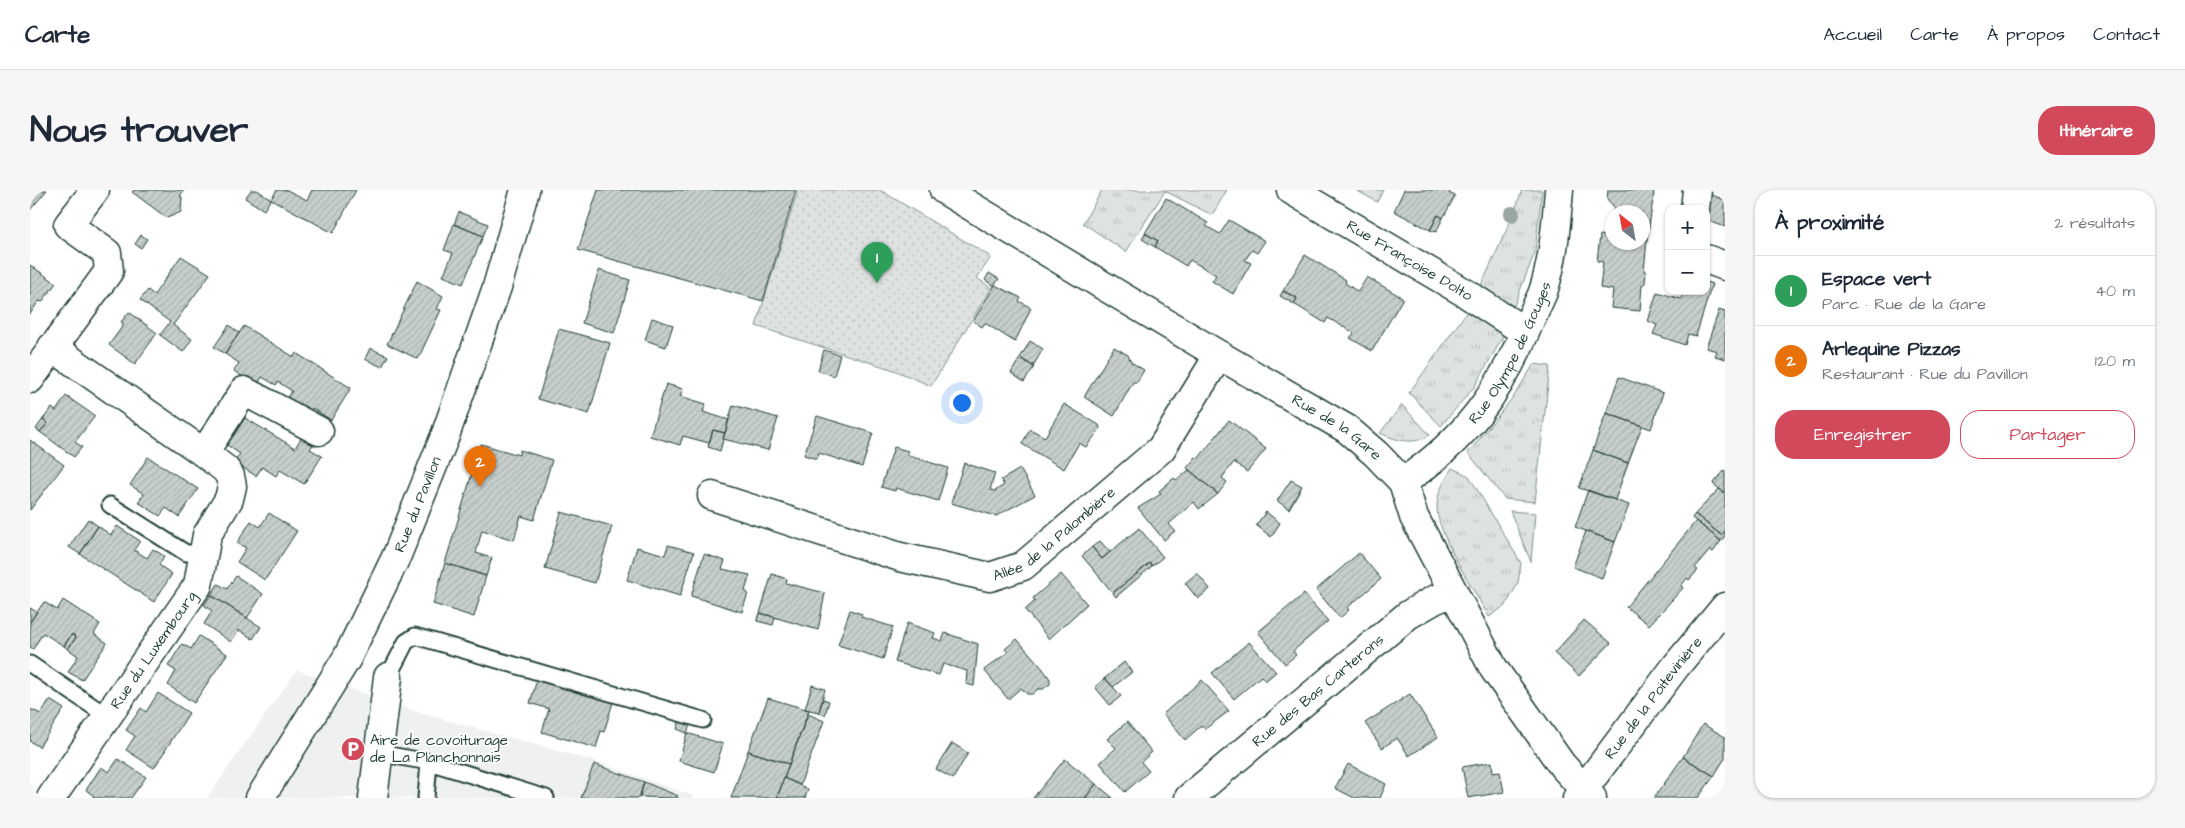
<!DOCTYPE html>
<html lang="fr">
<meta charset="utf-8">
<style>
body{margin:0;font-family:"Architects Daughter",sans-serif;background:#f6f6f7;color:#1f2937}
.controls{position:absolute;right:15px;top:15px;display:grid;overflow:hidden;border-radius:10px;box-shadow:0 1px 4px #0004}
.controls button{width:45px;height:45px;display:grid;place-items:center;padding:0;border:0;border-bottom:1px solid #e0e1e3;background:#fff;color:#1f2937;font:25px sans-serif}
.compass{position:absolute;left:1575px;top:15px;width:45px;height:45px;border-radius:50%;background:#fff;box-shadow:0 1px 4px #0004;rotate:329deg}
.you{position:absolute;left:931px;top:212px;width:18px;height:18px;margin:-12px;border:4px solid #fff;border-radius:50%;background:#1a73e8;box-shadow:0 0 0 8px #1a73e833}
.badge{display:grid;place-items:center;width:32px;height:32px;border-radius:50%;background:#d1495b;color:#fff;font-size:16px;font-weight:700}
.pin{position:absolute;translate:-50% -41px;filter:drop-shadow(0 1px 2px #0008)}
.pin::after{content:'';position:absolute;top:26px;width:18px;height:15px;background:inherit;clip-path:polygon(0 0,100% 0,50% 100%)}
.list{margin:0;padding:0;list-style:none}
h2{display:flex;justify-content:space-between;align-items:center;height:65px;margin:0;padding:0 20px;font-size:21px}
h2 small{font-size:16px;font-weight:400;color:#747a83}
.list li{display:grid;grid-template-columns:32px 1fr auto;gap:15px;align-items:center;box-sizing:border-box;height:70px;padding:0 20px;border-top:1px solid #e0e1e3}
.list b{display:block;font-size:19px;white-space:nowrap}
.list p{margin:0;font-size:16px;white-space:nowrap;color:#747a83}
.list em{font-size:16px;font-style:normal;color:#747a83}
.actions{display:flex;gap:10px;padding:15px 20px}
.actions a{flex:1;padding:11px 0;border:1px solid #d1495b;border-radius:20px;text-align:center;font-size:18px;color:#d1495b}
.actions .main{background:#d1495b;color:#fff}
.map{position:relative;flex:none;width:1695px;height:608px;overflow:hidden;border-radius:20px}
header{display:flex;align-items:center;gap:30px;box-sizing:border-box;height:70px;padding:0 25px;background:#fff;border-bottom:1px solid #e0e1e3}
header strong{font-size:24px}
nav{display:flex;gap:28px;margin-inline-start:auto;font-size:18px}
.intro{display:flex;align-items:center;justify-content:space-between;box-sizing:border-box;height:120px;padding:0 30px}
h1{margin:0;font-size:35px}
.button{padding:12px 22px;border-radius:20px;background:#d1495b;color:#fff;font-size:18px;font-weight:700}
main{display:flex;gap:30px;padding:0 30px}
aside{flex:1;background:#fff;border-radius:20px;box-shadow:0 1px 4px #0004}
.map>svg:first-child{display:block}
.built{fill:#eef1f0}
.grass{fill:url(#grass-tufts);stroke:#7e908b}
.park{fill:url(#park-dots);stroke:#7e908b}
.building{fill:url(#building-hatch);stroke:#1f3d34}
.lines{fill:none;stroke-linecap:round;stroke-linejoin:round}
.lane-casing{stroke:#1f3d34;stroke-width:19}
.street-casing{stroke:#1f3d34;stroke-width:31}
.secondary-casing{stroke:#1f3d34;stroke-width:31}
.lane{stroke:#fff;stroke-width:15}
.street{stroke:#fff;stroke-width:28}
.secondary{stroke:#fff;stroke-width:28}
.tree{fill:#99a6a3}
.labels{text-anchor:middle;stroke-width:4;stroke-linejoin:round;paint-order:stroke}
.street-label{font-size:15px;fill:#1f3d34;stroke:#fff}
.poi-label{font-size:15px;fill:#1f3d34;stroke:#fff;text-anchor:start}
</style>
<header>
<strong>Carte</strong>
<nav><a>Accueil</a><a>Carte</a><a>À propos</a><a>Contact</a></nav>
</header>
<div class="intro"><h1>Nous trouver</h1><a class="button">Itinéraire</a></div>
<main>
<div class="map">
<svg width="1695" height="608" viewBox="0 0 1695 608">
<defs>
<pattern id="grass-tufts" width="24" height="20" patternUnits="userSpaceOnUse" patternTransform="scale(1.25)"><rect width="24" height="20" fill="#dee3e2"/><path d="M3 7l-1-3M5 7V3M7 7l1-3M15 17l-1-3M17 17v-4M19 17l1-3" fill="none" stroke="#bec4c2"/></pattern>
<pattern id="park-dots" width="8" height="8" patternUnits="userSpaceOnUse" patternTransform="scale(1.25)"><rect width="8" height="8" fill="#dee3e2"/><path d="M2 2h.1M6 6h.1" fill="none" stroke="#bec4c2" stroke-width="1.8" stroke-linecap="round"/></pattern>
<pattern id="building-hatch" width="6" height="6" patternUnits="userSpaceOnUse" patternTransform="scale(1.25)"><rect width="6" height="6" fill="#c7cfcc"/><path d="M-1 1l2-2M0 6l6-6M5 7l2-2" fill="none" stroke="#aab3b0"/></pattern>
</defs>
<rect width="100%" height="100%" fill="#fff"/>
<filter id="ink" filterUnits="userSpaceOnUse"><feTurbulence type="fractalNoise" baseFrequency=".02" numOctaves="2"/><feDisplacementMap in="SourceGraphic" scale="10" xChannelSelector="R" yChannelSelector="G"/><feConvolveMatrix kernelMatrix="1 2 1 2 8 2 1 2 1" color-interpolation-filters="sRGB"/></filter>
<g filter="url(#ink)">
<path class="built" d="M267,480L390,523L564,571L664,606L663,608H177Z"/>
<path class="grass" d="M1072,0H1197L1182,25L1135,1L1096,62L1053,33Z
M1326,0H1353L1347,12Z
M1492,0H1512L1505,62L1484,116L1449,100L1483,26Z
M1438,120L1474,145L1445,196L1411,236L1379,203Z
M1504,174L1520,176L1505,312L1475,309L1438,263L1484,206Z
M1372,215L1400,245C1384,256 1365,250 1350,243Z
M1422,278L1439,286L1491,373L1488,393L1476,415L1459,427C1446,403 1406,343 1407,317C1407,302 1415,290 1422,278Z
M1480,321L1505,323L1501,372Z"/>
<path class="park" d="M768,0H850L961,67L947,88L961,98L901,196L864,180L726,136Z"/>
<path class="building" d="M0,0H17L0,20Z
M104,0H154L150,6L152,7L151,22L137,28L102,2Z
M221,0H227L241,9L234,20L215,8Z
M247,0H257L277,10L282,0H326L303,43L241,9Z
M568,0H766L733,111L548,60Z
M1374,0H1420L1419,3L1425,6L1413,28L1408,25L1400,40L1364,21Z
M1578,0H1622L1624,3L1617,50H1612V22H1583L1584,17L1577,9Z
M1677,3L1695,10V37L1676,30Z
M1136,8L1178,33L1176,36L1190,44L1199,30L1235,51L1227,63L1222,60L1215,70L1221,73L1203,104L1182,91L1186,85L1160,70L1156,76L1125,57L1128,51L1115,43Z
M429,22L458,34L453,46L424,34Z
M1408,25L1413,28L1406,42L1400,40Z
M424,34L453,46L433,94L413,86L423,63L414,60Z
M1115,43L1128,51L1125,57L1112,49Z
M111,45L117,49L111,58L105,54Z
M1570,45L1582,47V52H1612V50H1617L1614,81L1616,82L1615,93L1612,95L1610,121L1581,118L1583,100L1570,98L1573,72L1567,71Z
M1275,65L1316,90L1315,93L1328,102L1337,87L1373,108L1342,161L1320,148L1324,143L1298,128L1295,133L1264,114L1267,108L1253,101Z
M151,66L180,84L143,135L162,149L153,162L130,145L140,132L110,110L118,100L124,105Z
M0,75L26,93L12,112L9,111L0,124Z
M569,80L600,90L584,143L552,133Z
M959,83L969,89L964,96L955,90Z
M387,91L413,106L407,119L411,120L388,169L357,154Z
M1676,92L1682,94L1666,146L1658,144L1655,155L1623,144L1627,135L1618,131L1627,102L1651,109L1654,101H1676Z
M965,95L991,108L989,111L1001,118L985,152L955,133L952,137L943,131Z
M1253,101L1267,108L1264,114L1250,106Z
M1689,120L1695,122V169L1685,166L1687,161L1676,158Z
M99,122L127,143L105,174L79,155L94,134L91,132Z
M622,128L643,135L636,157L615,150Z
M199,135L209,143L195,164L184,157Z
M214,136L264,167L266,163L321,198L301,230L282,218L279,223L256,209L262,201L248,192L246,195L232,187L227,196L204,181L209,173L195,164Z
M529,139L580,153L559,224L508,209Z
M1000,151L1013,159L1003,176L990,168Z
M1084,157L1098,165L1101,172L1114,180L1107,192H1103L1084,226L1054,207Z
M340,158L358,166L352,177L335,169Z
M794,160L810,165L804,186L788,180Z
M990,168L1004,177L994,192L981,183Z
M1589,187L1633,203L1621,239L1576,223Z
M636,194L653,199L650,206L676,214L673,222L699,230L695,243L683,240L679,253L653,246L650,255L620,246Z
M36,206L65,226L45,252L52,257L44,267L10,242L18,233L13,229L22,218L26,221Z
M1034,214L1069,235L1070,239L1056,257L1049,253L1034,279L992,254L1000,239L1015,247Z
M703,215L748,228L738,260L693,249Z
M1576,223L1612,236L1598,273L1563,260Z
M787,226L843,243L832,277L789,263L787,269L774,265Z
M215,228L265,258L274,243L286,250L280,259L292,266L274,294L250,280L246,286L232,277L226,286L204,272L210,264L197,255Z
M13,229L18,233L10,242L6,239Z
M1199,230L1236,259L1217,282L1204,272L1192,288L1197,292L1188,304L1157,278L1166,267L1168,269Z
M683,240L695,243L690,261L678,257Z
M0,250L34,275L0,320Z
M451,254L489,265L490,260L522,270L504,330L491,326L484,350L452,340L446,363L462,368L456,386L415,373Z
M864,257L878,261L877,265L918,278L908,311L866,298L865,301L851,297Z
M1563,260L1598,273L1585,310L1549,298Z
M118,267L168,299L149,327L136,318L130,326L108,312L114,304L100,295Z
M934,273L965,283L960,300L965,301L974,295L971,290L990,279L1005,305L966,326L921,313Z
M1159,280L1188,304L1169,319L1164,312L1139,334L1145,341L1134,350L1108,318L1131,304L1129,301L1144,288L1146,290Z
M1695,280V303L1683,294Z
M1261,290L1272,296L1259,319L1247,311Z
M1689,299L1695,303V341L1691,345L1665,324Z
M1558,300L1599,315L1585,352L1545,337Z
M531,322L582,336L565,393L515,379Z
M1236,322L1250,333L1241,347L1226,335Z
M239,323L267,341L235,390L207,372L216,358L207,353L221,331L230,337Z
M1665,324L1691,345L1695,341V346L1691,351L1662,328Z
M58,329L68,336L50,364L39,357Z
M1666,331L1691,351L1683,362L1680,360L1665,378L1668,380L1659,390L1657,388L1651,396L1653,398L1619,435L1596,417Z
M68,336L81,345L87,336L110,351L104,360L117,368L123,359L134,366L129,375L142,384L124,412L50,364Z
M1109,338L1133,367L1122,376L1120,373L1083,403L1052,366L1062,357L1072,369Z
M1556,341L1585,352L1572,388L1543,377Z
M1070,351L1080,362L1072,369L1062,357Z
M638,355L664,362L650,406L597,390L607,357L635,365Z
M1329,363L1351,389L1317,418L1319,420L1310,428L1286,400Z
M674,364L695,371L692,379L720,385L715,401L718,403L712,422L661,406Z
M415,373L456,386L444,427L403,414Z
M1120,373L1122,376L1086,407L1083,403Z
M1167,383L1180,399L1168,409L1155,393Z
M742,384L757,389L756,393L795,403L788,440L730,423Z
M1031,384L1057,414L1019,449L995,420L1005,411L1003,408Z
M206,386L233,404L217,428L181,405L188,394L197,399Z
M1274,404L1298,431L1263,461L1266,465L1255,474L1228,442Z
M181,405L231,437L223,449L209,440L201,452L174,434L182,421L174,415Z
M33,410L70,434L64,444L77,453L52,490L38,482L48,466L38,459L46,447L42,444L34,456L13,443L3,459L0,457V432L14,412L27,420Z
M0,418L7,422L0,432Z
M820,420L832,424L831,427L863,437L853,469L808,455Z
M730,423L745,427L743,435L727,431Z
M1554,430L1581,453L1549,486L1524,463Z
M877,433L905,443L903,448L912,451L915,443L948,454L944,496L936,494L937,481L913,474L909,485L865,472Z
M42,444L46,447L38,459L34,456Z
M169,446L197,464L164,513L138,495L146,481L138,476L152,454L161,459Z
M987,449L1013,479L1020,489V494L1013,499H1008L1002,504H997L991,498L978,509L954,480L978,462L975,459Z
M1219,452L1246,482L1235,491L1231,486L1204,509L1182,483Z
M1094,472L1102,482L1083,497L1075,488Z
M508,486L584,509L574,542L571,541L566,558L512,542L519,519L500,513Z
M1075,488L1091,506L1080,515L1065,497Z
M1172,490L1199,521L1175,539L1172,535L1155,550L1133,524Z
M782,495L795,499L789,522L775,519Z
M128,503L159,523L124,578L96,560L105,546L96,540L111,518L116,522Z
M1380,504L1408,547L1379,566L1367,548L1352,558L1335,533Z
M738,508L779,520L759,574L718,561Z
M793,509L799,511L795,525L789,522Z
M20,510L34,519L9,557L0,551V519L11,524Z
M778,524L794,531L770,595L754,588Z
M650,529L661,532L657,543L647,539Z
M1097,532L1122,562L1111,572L1119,581L1095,602L1070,573L1086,558L1077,549Z
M1673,534L1695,547V568L1684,586L1653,567Z
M657,543L693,554L684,582L649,571Z
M922,553L938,563L923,589L906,579Z
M718,561L759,574L747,608H701Z
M1653,567L1684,586L1668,608H1624Z
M88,569L116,587L101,608H63L64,606L56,600L71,577L79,582Z
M1035,569L1066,594L1055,608H1003Z
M1462,572L1463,583L1470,582L1474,602L1438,608L1432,577Z
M564,574L614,592L609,608H551Z
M1318,574L1356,594L1350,608H1324L1305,598Z
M754,588L778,599L775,608H747Z
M614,592L648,606L647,608L610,607Z
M1066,594L1083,608H1055Z"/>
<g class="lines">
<g class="lane-casing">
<path id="lane" d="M80,315L156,363H173
M0,474L77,526
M358,487L376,452L385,446L673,530
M348,563L399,572L516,608
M396,608L399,572"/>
</g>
<g class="street-casing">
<g id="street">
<path id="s1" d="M914,0L1189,165L1317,239L1346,264L1373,292L1384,327L1464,479L1532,575L1562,608"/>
<path id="s2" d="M1261,0L1437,104L1495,142"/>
<path d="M1665,19L1667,0"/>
<path d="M1676,69L1695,76"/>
<path d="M0,189L79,81L77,63L38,35L65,0"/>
<path d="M174,263L214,201L289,241"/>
<path id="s3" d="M1373,292C1436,249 1469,204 1499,133C1503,123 1509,112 1513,102C1524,69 1526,34 1529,0"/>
<path id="s4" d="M682,306L870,367L960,387L993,376L1131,259L1189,165"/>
<path id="s5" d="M21,608L168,395L177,345L199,309L202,296L200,286L195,279L174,263L22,157"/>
<path d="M343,608L358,487"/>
<path id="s6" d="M1159,608L1378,425L1404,410L1423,402"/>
<path id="s7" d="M1547,608L1646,476L1695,417"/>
</g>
</g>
<g class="secondary-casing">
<g id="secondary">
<path id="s8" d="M230,608L317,468L367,365L415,246L467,97L495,0"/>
</g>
</g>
<use href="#lane" class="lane"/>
<use href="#street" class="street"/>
<use href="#secondary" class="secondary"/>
</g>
<circle class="tree" cx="1482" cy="24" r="8"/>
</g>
<defs>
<g id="parking-disc" transform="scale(1.25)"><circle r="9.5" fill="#d1495b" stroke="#fff"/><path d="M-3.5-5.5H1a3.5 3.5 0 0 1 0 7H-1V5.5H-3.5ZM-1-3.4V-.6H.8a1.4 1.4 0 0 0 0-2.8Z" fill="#fff"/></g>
</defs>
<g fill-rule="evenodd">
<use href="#parking-disc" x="323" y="559"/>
</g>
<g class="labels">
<g class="street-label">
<text dy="5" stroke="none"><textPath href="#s2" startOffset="138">Rue Françoise Dolto</textPath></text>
<text dy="5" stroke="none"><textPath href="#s3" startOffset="171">Rue Olympe de Gouges</textPath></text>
<text dy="5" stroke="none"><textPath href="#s1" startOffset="459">Rue de la Gare</textPath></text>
<text dy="5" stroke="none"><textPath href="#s8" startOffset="334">Rue du Pavillon</textPath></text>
<text dy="5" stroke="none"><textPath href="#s4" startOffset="368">Allée de la Palombière</textPath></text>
<text dy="5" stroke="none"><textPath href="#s5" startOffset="180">Rue du Luxembourg</textPath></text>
<text dy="5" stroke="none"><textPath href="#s6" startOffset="168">Rue des Bas Carterons</textPath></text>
<text dy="5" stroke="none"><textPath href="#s7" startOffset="126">Rue de la Poitevinière</textPath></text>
</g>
<g class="poi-label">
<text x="340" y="555">Aire de covoiturage<tspan x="340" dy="17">de La Planchonnais</tspan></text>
</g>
</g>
</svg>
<div class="controls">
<button>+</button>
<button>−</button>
</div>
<svg class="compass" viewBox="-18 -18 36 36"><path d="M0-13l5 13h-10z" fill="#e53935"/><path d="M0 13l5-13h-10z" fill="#747a83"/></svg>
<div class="you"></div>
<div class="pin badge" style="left:847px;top:93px;background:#2e9e5b">1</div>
<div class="pin badge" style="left:450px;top:297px;background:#e8710a">2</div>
</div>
<aside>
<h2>À proximité<small>2 résultats</small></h2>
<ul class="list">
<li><span class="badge" style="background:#2e9e5b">1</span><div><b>Espace vert</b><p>Parc · Rue de la Gare</p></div><em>40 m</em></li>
<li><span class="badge" style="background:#e8710a">2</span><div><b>Arlequine Pizzas</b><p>Restaurant · Rue du Pavillon</p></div><em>120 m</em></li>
</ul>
<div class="actions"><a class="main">Enregistrer</a><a>Partager</a></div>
</aside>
</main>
